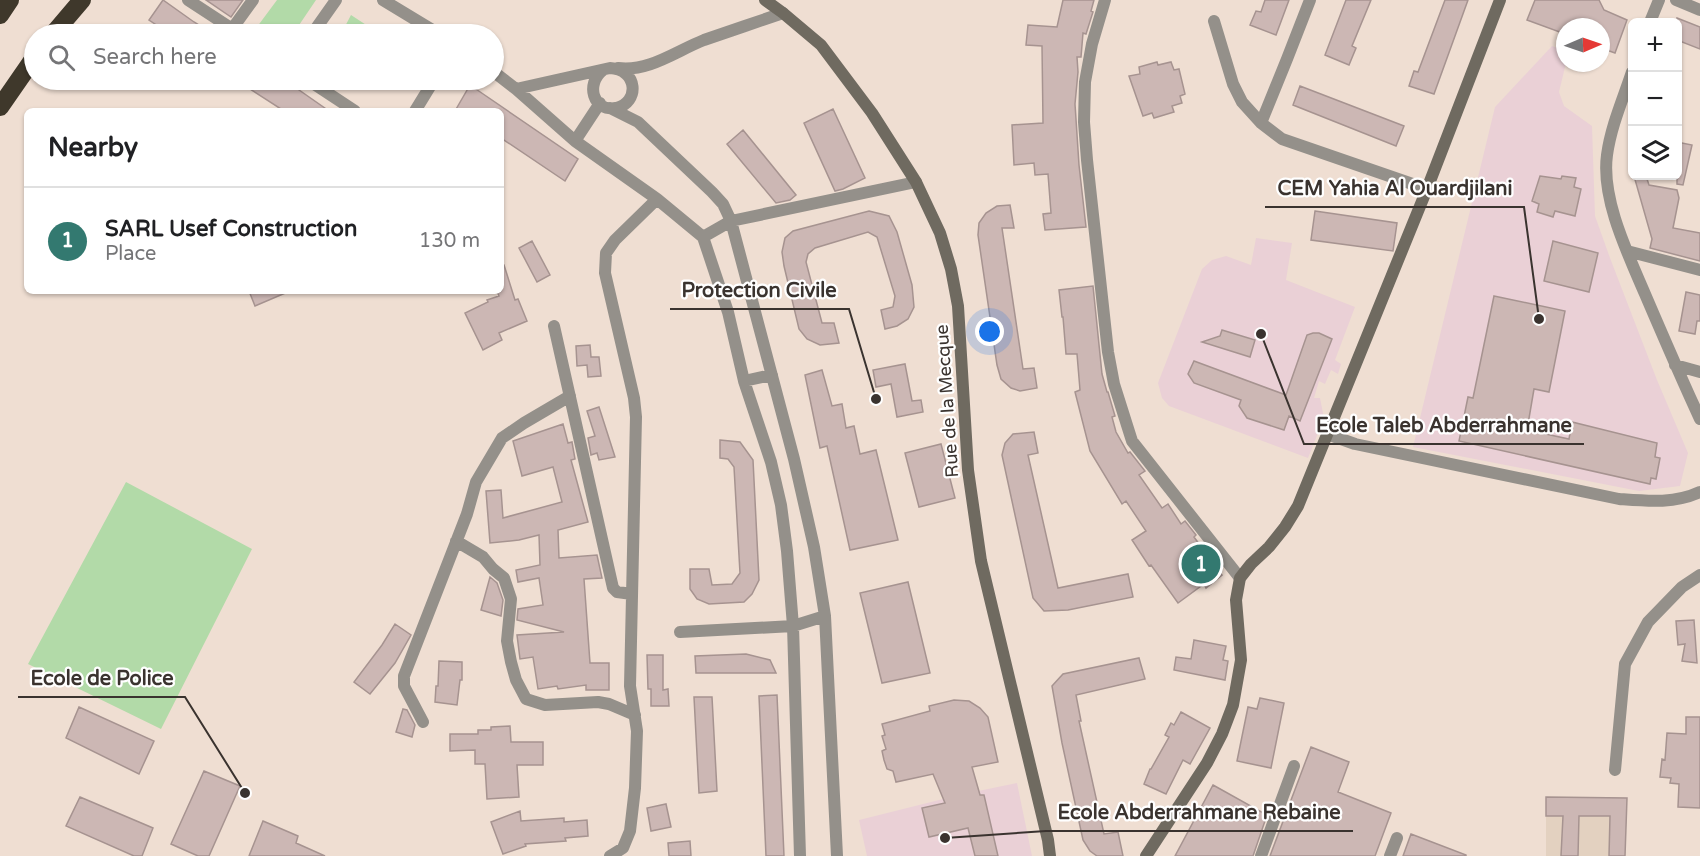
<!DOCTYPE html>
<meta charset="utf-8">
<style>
body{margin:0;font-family:"Varela Round",sans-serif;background:#f2f2f2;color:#202124}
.controls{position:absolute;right:18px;top:18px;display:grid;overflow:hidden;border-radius:9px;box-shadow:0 2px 4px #0004}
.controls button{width:54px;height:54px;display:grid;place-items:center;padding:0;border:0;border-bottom:2px solid #e0e0e0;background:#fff;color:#202124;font:30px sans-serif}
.compass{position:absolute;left:1556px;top:18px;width:54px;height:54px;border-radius:50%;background:#fff;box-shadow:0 2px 4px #0004;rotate:88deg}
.you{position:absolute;left:990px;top:332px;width:21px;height:21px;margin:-15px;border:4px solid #fff;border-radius:50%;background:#1a73e8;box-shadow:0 0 0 9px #1a73e833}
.badge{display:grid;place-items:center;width:39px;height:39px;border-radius:50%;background:#337970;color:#fff;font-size:20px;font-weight:700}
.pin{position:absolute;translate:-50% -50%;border:3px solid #fff;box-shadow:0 2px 6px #0006}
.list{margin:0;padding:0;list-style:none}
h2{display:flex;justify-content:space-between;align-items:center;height:78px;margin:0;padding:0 24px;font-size:26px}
h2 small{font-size:20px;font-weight:400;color:#757577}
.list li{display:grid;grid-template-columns:39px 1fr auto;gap:18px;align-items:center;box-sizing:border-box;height:108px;padding:0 24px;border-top:2px solid #e0e0e0}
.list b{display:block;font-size:22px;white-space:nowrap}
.list p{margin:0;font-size:20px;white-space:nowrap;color:#757577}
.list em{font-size:20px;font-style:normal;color:#757577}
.icon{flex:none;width:33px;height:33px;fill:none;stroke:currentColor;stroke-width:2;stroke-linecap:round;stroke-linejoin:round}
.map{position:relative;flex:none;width:1700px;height:856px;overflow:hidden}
.search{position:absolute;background:#fff;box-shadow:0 2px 4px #0004;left:24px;top:24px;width:480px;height:66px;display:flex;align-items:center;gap:15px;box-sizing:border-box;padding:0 21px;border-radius:33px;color:#757577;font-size:22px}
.panel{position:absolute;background:#fff;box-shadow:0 2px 4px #0004;left:24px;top:108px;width:480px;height:186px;border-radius:9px}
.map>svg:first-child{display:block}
.commercial{fill:#e3d1c0}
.education{fill:#ead0d6}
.green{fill:#b2daa8}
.building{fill:#ccb7b4;stroke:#a69390;stroke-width:1.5}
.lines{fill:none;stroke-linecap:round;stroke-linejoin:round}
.street{stroke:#94908a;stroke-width:12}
.secondary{stroke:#6f6a60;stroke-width:12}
.highway{stroke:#3f382b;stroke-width:18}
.labels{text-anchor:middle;stroke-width:4.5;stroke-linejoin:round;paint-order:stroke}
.street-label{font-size:18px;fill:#3a332f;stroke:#fff}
.leader{fill:none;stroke:#3a332f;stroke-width:2}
.callout-dot{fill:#3a332f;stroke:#fff;stroke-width:2}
.callout-label{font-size:20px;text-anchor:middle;font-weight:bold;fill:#3a332f;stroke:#fff;stroke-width:4.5;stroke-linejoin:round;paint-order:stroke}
</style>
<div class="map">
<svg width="1700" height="856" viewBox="0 0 1700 856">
<rect width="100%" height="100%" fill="#efded2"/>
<path class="commercial" d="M1546,797L1627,798L1625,856H1546Z"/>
<path class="education" d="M1552,46L1565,51L1566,63L1559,92L1564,106L1592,126L1595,216L1610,258L1657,380L1688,453L1680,486L1639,491L1413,447L1495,107Z
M1256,238L1292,243L1286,280L1355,307L1335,360L1341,364L1338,374L1331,370L1325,384L1319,381L1314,398H1320L1324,418L1308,458L1169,406L1162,398L1158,383L1202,269L1212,260L1226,256L1251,265Z
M1017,783L1032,856H867L859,820L959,795Z"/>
<path class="green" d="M277,0H316L293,34H260L254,31Z
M351,15L380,34H341Z
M126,482L252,549L161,729L28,664Z"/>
<path class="building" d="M163,0L194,22L213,34H170L149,20Z
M206,0H243L231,17Z
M1063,0H1094L1091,11L1093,12L1086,34L1083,33L1081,57H1077L1078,72L1075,104L1079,165L1086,227L1045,230L1043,214L1051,213L1048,174L1035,175L1034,163L1014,165L1012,125L1043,123L1042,46L1026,45L1028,25L1057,27Z
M1265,0H1289L1276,35L1250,25L1256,11L1261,12Z
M1346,0H1371L1352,46L1356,48L1349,65L1325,55Z
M1445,0H1468L1434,94L1409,86L1414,71L1418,72Z
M1535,0H1599L1604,10L1627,20L1615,53L1601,48V27H1565V34L1527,20Z
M1677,18L1700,27V49L1677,40Z
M1157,62L1158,65L1171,62L1174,70L1179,69L1185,94L1180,96L1182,103L1172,106L1174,112L1154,118L1152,113L1143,116L1129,76L1140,74L1139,67Z
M236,80H278L287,86L289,83L329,111H284Z
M470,85L578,159L565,181L501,138V111H455Z
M1300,86L1404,126L1396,146L1293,105Z
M833,109L865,178L843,189L835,191L804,123Z
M743,130L796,195L790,200L776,203L727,144Z
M1677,142L1692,145L1683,185L1677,184Z
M1540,176L1561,179L1562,176L1576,178L1574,187L1581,189L1575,216L1555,211L1553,217L1537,212L1539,204L1532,201Z
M1634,176L1647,179L1649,185L1677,190L1679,198L1673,228L1700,233V261L1650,248L1652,239Z
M1010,205L1014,228H1002L1023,369L1034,368L1037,388L1020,391L1011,388L1001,379L997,365L978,235L979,223L986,213L997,206Z
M869,211L889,216L897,232L912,285L914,307L908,319L897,326L885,329L881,310L893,307L895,296L877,237L868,232L815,248L808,254L806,262L822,323H834L839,343L820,345L807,339L799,329L784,266L782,252L785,238L793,231Z
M1315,211L1397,223L1393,251L1311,240Z
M532,241L550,275L537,282L519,248Z
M1553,241L1598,253L1589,292L1544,281Z
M501,265H504L515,300L518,299L527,321L499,333L502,340L483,350L465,313L488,302L487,300L499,296L497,291H501Z
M1093,286L1102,374L1107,392H1108L1115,416L1112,417L1116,432L1128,453L1130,452L1145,471L1139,475L1162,508L1168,504L1181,524L1185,521L1196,535L1194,537L1222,575L1206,588L1204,584L1178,603L1151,565L1149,566L1132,540L1146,531L1126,501L1122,504L1090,451L1075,392L1080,390L1077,354H1066L1063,317H1062L1059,290Z
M249,291H290L255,306Z
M1686,292L1700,295V321H1697L1695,334L1679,331Z
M1494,296L1565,311L1549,392L1534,389L1527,430L1569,439L1572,422L1657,443L1655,457L1660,458L1656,479L1651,478L1650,484L1459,441L1468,397L1473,398Z
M1222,330L1255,340L1250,357L1202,342L1220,336Z
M1313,333H1319L1332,339L1300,421L1289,416L1284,430L1247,418L1239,406L1241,400L1194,383L1188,374L1194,361L1286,395L1307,335Z
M590,345L591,357H599L601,376L588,377L587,365L577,366L576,346Z
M905,364L912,401L921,400L923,412L897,417L891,384L876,387L873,370Z
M822,370L832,406L842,404L846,428L854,426L860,454L876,450L898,540L850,550L827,446L820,448L805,375Z
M599,407L615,457L599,460L597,453L591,455L588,438L595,436L587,411Z
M563,424L568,443L572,442L575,459L571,460L588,522L558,530L559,558L597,555L602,578L584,579L590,663H609V690H586V685L558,689L557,686L538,689L533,657L520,659L517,635L564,632L517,620L518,609L543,605L539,578L518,582L516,570L540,565L539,535L519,540L490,543L486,491L501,490L503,518L562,502L553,467L522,476L513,441Z
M1034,432L1038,453L1028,455L1058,588L1128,574L1133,597L1068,610L1044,611L1033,598L1002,455L1005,443L1013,434Z
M720,440L740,442L753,460L759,580L752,594L744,602L709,604L697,599L690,589V569H709L712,585L732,584L740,573L734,467L728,459L720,458Z
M941,444L955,498L919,507L905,453Z
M490,577L497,583L503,600L501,616L481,610Z
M908,582L930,673L882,683L860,593Z
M1694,620L1697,663L1682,661L1685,644L1678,645L1676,621Z
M395,624L411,635L395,663L370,694L354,682L382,645Z
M1194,640L1226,646L1223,660L1228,661L1225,680L1174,670L1176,657L1191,659Z
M746,654L770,660L776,673H696L695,656Z
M647,655H663V690L668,689L669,706H651V689H648Z
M1139,658L1145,679L1076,695L1081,721H1079L1104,834L1118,832L1123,856H1097L1090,851L1083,840L1062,743L1052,686L1063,674Z
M439,661L462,662V680H460L457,705L435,702L436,686H438Z
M777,695L784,856H766L759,696Z
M694,697H712L717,791L699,793Z
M1260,698L1284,703L1271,768L1237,761L1248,707L1257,709Z
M954,700L969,701L980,708L988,717L998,762L972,767L980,795H984L998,856H975L968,828L929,837L922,808L945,803L933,774L896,782L893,771L887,769L884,760L882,751L886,749L882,736L885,735L882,724L930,711L929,706Z
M79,707L154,741L139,774L66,738Z
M403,709L407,710L415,725L412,737L396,732Z
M1181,712L1210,728L1190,764L1183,760L1166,794L1144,784L1150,769H1151L1169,737L1165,735L1171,723L1174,725Z
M1686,717H1700V808L1678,807L1679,784L1670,783L1671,778L1660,777L1662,759L1665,760L1667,733L1686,734Z
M510,726L511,742H543V765H517L519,797L487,799L485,764H475V750L450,751V734H478V730H491V727Z
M1311,747L1349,762L1338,792L1391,813L1375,856H1270Z
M204,771L240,786L209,856H198L171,844Z
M1213,785L1267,815L1253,856H1175Z
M80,797L153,828L142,856H134L66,826Z
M1546,797L1627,798L1625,856H1609L1610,816H1579L1578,856H1561L1563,816H1546Z
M666,804L671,827L651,831L647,808Z
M520,811L521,821L564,818V822L587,820L588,836L565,838L566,841L525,844L526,846L503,854L491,822Z
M263,821L298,836L296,843L325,856H249Z
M1411,834L1466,855V856H1403Z
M690,841L691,856H669L668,843Z"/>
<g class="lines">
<path class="street" d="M188,0L240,34
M383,0L439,34
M1105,0L1092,44L1085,82L1084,122L1087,160L1108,352L1114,384L1132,441L1240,578
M1676,0L1700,10
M1214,21L1233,84L1242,102L1261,123L1282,139L1427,189
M1650,22L1659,0
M232,29L253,0
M312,34L336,0
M618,68C649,72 676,51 704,40C730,31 757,22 783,13
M494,72L516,89L575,141L657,199L703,237L728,312L744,381L771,462L781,505L787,551L793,626L800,856
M1632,72C1623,99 1611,126 1607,155C1601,199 1628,254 1645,294C1663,336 1681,378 1700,419
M308,80L355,111
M516,89L610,68C638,69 640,103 616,108C593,112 585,84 603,70
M610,108L638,122L712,192L723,204L731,221L794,459L814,547L825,616L837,856
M415,111L434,80
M1261,123L1287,59L1310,0
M575,141L600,103
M703,237L731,221L916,182
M1627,251L1700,270
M554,326L613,588L617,592L632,594
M1675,365L1700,372
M744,381L772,375
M1327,434L1355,444L1619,499C1646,501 1675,504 1700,492
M456,541L483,557L493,569L504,578L511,599L507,641L511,662L516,680L526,699L545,705L598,702L609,704L635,715
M680,632L793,626L825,616
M423,722L404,686V676L467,514L476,482L502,438L524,423L570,396
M1615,770L1625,664L1648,622L1682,587L1700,575
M610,856L623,848L630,831L635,788L637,731L630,686L636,417L634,398L605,273L606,253L615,240L657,199
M1261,856L1294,766
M1390,856L1397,838"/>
<path class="secondary" d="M765,0L783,13L821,45L872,113L916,182L940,233L951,269L958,306L968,470L981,561L1048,840L1050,856
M1146,856L1207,763L1222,734L1233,705L1241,660L1236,600L1240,578L1251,564L1269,547L1285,527L1298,506L1427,189L1500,0"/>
<path class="highway" d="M0,15L10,0
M53,34L82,0
M0,107L34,58"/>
</g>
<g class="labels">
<g class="street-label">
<text transform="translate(947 401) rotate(-94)" y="6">Rue de la Mecque</text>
</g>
</g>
<path class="leader" d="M1539 319L1524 207H1265M876 399L849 309H670M1261 334L1304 444H1584M245 793L185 697H18M945 838L1046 831H1353"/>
<g class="callout-dot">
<circle cx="1539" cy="319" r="6"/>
<circle cx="876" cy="399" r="6"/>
<circle cx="1261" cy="334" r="6"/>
<circle cx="245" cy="793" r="6"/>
<circle cx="945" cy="838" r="6"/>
</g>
<g class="callout-label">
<text x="1395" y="195">CEM Yahia Al Ouardjilani</text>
<text x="759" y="297">Protection Civile</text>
<text x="1444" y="432">Ecole Taleb Abderrahmane</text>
<text x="102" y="685">Ecole de Police</text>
<text x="1199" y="819">Ecole Abderrahmane Rebaine</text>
</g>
</svg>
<div class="controls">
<button>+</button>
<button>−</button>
<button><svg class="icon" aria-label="layers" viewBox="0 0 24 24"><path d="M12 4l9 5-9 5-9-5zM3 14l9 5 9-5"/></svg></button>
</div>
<svg class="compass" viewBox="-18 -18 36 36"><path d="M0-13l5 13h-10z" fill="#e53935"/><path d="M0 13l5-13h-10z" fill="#757577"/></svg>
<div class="you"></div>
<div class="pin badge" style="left:1201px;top:564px">1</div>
<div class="search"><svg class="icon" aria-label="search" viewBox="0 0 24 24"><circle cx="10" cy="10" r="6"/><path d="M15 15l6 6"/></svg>Search here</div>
<section class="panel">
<h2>Nearby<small></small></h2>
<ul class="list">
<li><span class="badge">1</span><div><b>SARL Usef Construction</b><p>Place</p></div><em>130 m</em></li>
</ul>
</section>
</div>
